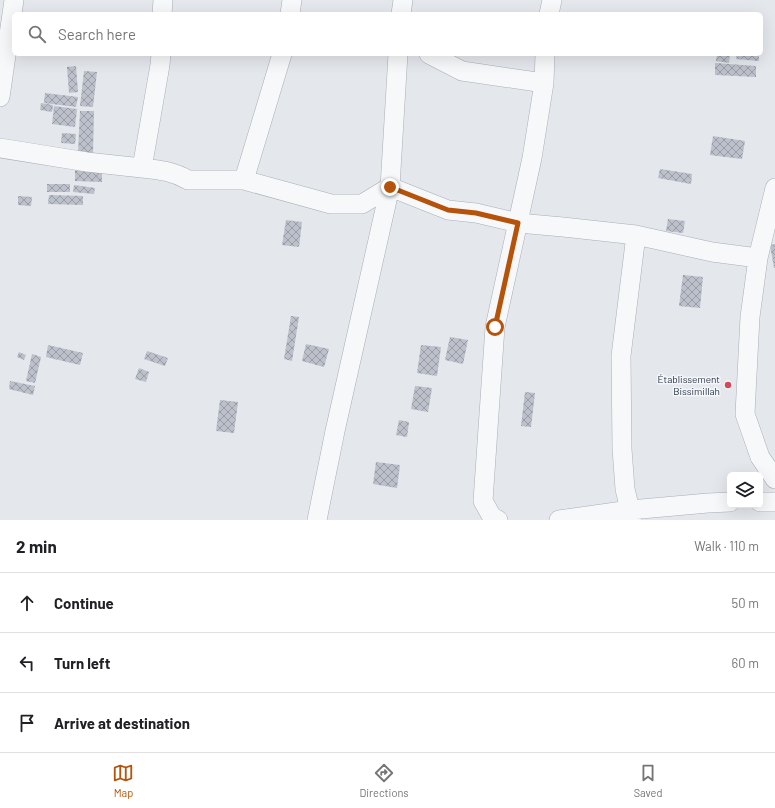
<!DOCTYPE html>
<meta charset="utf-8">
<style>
body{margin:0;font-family:Barlow,sans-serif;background:#f6f6f6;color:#202124}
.controls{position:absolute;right:12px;bottom:12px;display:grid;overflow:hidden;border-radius:6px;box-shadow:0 4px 16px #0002}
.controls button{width:36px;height:36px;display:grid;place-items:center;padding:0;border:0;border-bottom:1px solid #e0e0e0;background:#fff;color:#202124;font:20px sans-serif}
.stop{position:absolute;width:12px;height:12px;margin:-9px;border:3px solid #b45309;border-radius:50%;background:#fff}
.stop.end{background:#b45309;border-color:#fff;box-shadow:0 1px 4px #0008}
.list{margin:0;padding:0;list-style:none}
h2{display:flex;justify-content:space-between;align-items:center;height:52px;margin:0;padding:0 16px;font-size:17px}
h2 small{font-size:13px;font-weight:400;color:#757577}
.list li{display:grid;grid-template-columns:26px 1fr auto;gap:12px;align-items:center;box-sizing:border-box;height:60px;padding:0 16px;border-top:1px solid #e0e0e0}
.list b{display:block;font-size:15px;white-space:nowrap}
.list em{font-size:13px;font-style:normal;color:#757577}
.icon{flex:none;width:22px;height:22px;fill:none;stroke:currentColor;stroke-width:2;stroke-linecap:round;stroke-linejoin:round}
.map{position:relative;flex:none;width:775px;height:520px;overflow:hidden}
.search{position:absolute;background:#fff;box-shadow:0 4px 16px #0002;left:12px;right:12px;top:12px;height:44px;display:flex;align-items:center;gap:10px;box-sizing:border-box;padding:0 14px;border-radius:6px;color:#757577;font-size:15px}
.sheet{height:232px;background:#fff}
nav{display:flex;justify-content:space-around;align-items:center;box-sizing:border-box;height:56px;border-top:1px solid #e0e0e0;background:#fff;font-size:11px;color:#757577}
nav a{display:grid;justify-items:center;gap:2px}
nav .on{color:#b45309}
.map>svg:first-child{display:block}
.building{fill:url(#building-cross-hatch)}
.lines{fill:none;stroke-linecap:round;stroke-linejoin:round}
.minor-casing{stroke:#a9aeb7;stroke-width:20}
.minor{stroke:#f7f8fa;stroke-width:19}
.route{stroke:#b45309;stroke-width:5}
.poi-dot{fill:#d1495b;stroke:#f4f6f9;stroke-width:1.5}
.labels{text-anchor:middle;stroke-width:3;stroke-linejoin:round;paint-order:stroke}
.poi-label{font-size:10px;fill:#2b3445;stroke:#f4f6f9;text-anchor:end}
</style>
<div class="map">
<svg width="775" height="520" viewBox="0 0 775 520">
<defs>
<pattern id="building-cross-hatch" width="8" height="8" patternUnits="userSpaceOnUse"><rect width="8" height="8" fill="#bbc0ca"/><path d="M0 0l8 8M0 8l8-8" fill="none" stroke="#989da6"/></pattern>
</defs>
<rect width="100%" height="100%" fill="#e4e7ec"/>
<path class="building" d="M717,54H730L729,63L716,61Z
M737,54H759V61L736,59Z
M715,63L756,66V77L715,75Z
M76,66L78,92L69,93L67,67Z
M84,71L97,72L93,107L80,106Z
M45,93L78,97L76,107L44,103Z
M41,103L53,105L52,112L40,110Z
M54,106L77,109L75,127L52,124Z
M80,111H94L93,153L78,152Z
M62,133L76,134L75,144L61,143Z
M713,136L745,141L742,159L710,155Z
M660,169L692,174L691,184L658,178Z
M75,170L102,171V182L75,181Z
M47,184H70V192H47Z
M74,185L95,188L94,194L73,192Z
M49,195L83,196V205L48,204Z
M18,196L32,197L31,206L18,205Z
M668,219L685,221L683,233L666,231Z
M286,220L302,222L299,247L282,245Z
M775,244V268H774L770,245Z
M683,275L703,277L700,308L679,306Z
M291,316L299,317L292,361L284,359Z
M450,337L468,340L463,364L445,360Z
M306,344L329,349L324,367L302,361Z
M48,345L83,353L80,365L46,357Z
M421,345L441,347L437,376L417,373Z
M147,351L168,358L165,366L144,359Z
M19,352L26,355L24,360L17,357Z
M32,354L41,357L35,383L26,381Z
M139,368L149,372L146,382L135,379Z
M10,381L35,386L33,395L9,389Z
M415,386L432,388L428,412L411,409Z
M525,392L535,393L531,427L521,426Z
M220,400L238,402L234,433L216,431Z
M399,420L409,422L407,437L396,435Z
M376,462L400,465L397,488L373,484Z"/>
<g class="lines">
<g class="minor-casing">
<path id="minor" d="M162,14L163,0
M290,14L292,0
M401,14L403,0
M549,14L552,0
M282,54L244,180L331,204H362L390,187L448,210L476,213L518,223L563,227L636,235L621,356L622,449L625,489L630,510L708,503L730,502
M429,54L462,71L544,83
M0,97L14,0
M0,148L87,162L142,168L160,65L161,54
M142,168C160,170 172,171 188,180H244
M636,235L712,252L758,258L775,188
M758,258L750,317L745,414L760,457L775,479
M760,502H775
M317,520L335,431L390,187L398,54
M498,520L492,517L483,501L495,327L532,158L544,83L545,54
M559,520L630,510L632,520"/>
</g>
<use href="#minor" class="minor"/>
</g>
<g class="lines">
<path class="route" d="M390,187L448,210L476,213L518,223L495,327"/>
</g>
<circle class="poi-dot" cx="728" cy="385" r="4"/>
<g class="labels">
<g class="poi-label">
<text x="720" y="383">Établissement<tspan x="720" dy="12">Bissimillah</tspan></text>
</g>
</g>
</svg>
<div class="controls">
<button><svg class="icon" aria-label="layers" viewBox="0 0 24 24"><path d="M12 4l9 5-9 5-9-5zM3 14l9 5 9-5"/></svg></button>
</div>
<div class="stop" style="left:495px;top:327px"></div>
<div class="stop end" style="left:390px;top:187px"></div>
<div class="search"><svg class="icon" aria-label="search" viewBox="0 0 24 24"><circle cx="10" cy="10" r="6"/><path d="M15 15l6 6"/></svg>Search here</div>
</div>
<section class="sheet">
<h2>2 min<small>Walk · 110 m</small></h2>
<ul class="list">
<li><svg class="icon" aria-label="ahead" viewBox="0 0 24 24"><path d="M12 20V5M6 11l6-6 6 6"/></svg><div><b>Continue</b></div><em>50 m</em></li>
<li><svg class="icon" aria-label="left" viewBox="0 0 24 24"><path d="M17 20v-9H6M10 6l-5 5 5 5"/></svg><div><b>Turn left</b></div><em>60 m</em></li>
<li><svg class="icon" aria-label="arrive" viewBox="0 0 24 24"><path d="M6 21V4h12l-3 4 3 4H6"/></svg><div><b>Arrive at destination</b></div></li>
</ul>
</section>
<nav>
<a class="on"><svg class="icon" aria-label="map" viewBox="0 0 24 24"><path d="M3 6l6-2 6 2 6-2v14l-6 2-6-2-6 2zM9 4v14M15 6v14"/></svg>Map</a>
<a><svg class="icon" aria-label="directions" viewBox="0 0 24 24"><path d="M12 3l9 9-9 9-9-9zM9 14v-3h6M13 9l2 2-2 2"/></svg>Directions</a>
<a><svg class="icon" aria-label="saved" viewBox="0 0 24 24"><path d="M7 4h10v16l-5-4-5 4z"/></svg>Saved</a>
</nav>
